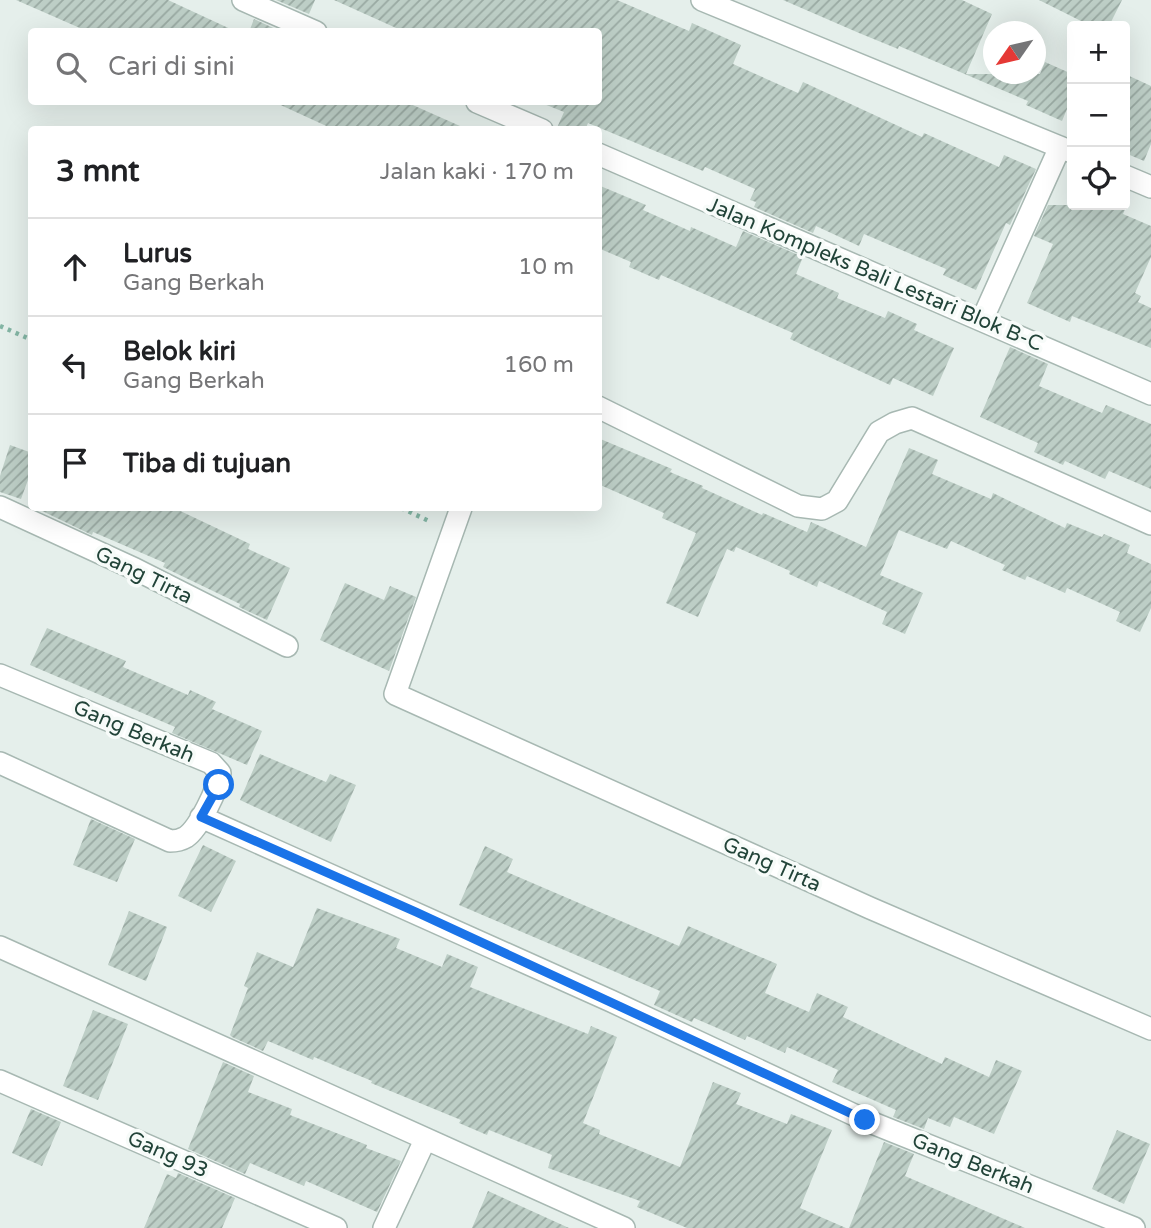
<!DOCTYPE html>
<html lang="id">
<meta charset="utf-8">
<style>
body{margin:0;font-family:"Varela Round",sans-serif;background:#f2f2f2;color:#202124}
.controls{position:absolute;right:21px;top:21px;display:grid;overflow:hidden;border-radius:7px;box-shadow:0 7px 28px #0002}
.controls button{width:63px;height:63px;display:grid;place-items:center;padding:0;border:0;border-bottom:2px solid #e0e0e0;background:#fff;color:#202124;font:35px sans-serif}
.compass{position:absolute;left:983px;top:21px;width:63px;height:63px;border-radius:50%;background:#fff;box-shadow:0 7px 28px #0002;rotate:236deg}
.stop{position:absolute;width:21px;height:21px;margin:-16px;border:5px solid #1a73e8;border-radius:50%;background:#fff}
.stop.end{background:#1a73e8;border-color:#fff;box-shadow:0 2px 7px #0008}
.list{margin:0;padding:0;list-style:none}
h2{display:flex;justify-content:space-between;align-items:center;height:91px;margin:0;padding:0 28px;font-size:30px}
h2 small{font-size:23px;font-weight:400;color:#757577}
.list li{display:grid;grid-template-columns:46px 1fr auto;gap:21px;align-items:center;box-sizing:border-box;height:98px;padding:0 28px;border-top:2px solid #e0e0e0}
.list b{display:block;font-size:26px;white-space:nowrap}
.list p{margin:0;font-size:23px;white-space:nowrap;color:#757577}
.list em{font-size:23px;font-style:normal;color:#757577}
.icon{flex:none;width:38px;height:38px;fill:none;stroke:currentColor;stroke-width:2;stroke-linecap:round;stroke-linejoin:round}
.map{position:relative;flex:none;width:1151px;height:1228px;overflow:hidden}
.search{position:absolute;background:#fff;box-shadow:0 7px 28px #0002;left:28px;top:28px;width:574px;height:77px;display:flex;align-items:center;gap:18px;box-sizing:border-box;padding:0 24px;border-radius:7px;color:#757577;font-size:26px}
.panel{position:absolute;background:#fff;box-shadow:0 7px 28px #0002;left:28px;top:126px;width:574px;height:385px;border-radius:7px}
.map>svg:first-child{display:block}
.building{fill:url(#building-hatch)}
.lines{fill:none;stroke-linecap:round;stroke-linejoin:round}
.minor-casing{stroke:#a7b8b2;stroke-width:24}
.path{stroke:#83b5a4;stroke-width:4.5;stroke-dasharray:3.5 5;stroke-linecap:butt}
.minor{stroke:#fff;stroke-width:21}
.route{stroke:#1a73e8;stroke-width:9}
.labels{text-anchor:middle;stroke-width:7;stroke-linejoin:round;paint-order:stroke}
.street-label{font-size:21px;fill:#224439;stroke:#f7fbf9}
</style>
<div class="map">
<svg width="1151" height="1228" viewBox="0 0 1151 1228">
<defs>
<pattern id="building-hatch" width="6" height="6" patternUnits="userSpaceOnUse" patternTransform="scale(1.75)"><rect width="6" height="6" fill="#bdcec6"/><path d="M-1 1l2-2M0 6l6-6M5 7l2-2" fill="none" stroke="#99a9a2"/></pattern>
</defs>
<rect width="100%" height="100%" fill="#e5efeb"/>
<path class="building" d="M16,0H168L237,32H89Z
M276,0H315L309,14Z
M334,0H617L689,31L692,23L741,45L733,64L798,93L803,82L922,137L924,133L999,167L1004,155L1036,169L1010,225L1006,223L976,290L943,275L946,269L864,234L859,246L816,226L813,233L754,207L756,202L750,200L755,189L705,167L703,171L588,123L585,130H556L564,112L539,102H598V32H405Z
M783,0H962L992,14L966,74H1040L1045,62L1072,74V97L1062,121L1026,105L1028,101L899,46L898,49L859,33Z
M1039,0H1122L1109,26H1091Z
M254,19L282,32H249Z
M1125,74L1151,86V144L1144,161L1125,153Z
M274,102H406L469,130H335Z
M598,185L646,205L643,210L690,231L691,227L736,247L743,231L803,257L796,274L839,293L837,298L885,318L888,311L917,324L914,330L954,348L933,396L893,378L890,385L790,339L793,333L661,275L659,280L629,267L631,262L598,248Z
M1048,205H1127L1123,214L1151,226V257L1135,293L1141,296L1138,302L1151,308V348L1072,316L1070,322L1027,303L1053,244L1034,236Z
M1010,347L1048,364L1039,386L1102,413L1106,405L1151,424V489L1109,471L1105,479L1065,461L1063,465L1034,452L1038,443L980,417Z
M598,438L672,469L670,472L703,486L702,488L762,515L763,513L807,532L811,522L866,547L909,448L938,460L932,474L991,499L993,493L1065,528L1067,523L1102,537L1104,534L1130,545L1127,553L1151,564V608L1140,632L1116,621L1120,612L1067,588L1065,593L1027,576L1025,580L1002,570L1005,565L951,541L947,549L899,530L880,575L923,593L905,634L882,624L887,612L819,581L817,587L789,574L790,571L736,547L734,552L727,549L698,617L666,603L696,533L662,518L664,513L598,484Z
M10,445L32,453V469L21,499L0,492V476Z
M36,508H174L250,544L248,549L290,568L267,620L239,607L240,604L163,567L165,563L93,532L92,535Z
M345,583L384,600L390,586L416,597L389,671L320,640Z
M47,628L126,661L123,667L188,695L190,690L216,702L212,709L262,731L247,765L172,733L175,727L30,665Z
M260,754L326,782L330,774L356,785L331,842L240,800Z
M91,819L135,839L117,882L73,865Z
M203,845L236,861L211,912L178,896Z
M485,846L513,859L507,872L679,946L688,926L777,964L765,993L809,1012L817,993L848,1007L843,1017L942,1064L945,1057L989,1077L996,1060L1022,1071L994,1134L954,1117L950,1127L928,1118L924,1129L893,1117L896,1110L832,1082L838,1070L787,1047L785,1053L747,1036L745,1040L694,1018L692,1022L654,1005L660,991L459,905Z
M317,908L400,939L396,948L442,967L447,954L478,967L470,987L588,1034L591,1026L617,1037L583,1123L600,1130L599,1134L680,1167L713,1082L741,1093L736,1104L787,1124L791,1114L832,1130L800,1208L846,1228H687L637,1207L640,1201L548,1168L552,1155L489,1130L487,1135L459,1123L461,1120L371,1083L372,1081L314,1057L313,1060L268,1041L263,1051L232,1037L230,1035L248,988L244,986L257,952L293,967Z
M129,911L167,927L146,981L108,965Z
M93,1010L128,1024L98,1100L63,1086Z
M223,1062L254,1076L248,1092L292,1109L290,1115L367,1145L366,1148L401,1161L377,1212L306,1181L304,1186L250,1163L245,1174L188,1149Z
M31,1109L61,1122L42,1166L12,1153Z
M1117,1130L1150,1144L1124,1204L1092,1189Z
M884,1142L914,1154L905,1176L1025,1228H849Z
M178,1173L235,1198L222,1228H144L167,1174L176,1178Z
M488,1191L569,1228H472Z"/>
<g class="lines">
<g class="minor-casing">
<path id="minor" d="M243,0L316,32
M702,0L1072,152
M477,102L542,130
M598,154L1151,394
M1125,176L1151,187
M982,320L1060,147
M598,407L798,506L822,509L837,501L879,432L895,423L912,418L1151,524
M0,507L135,569L287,646
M461,508L395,694L870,908L1151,1029
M0,675L211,763L220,773C218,789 199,828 186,837C181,840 175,841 170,841L0,763
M201,817L611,1001L865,1120L1134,1228
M0,947L624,1228
M0,1081L336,1228
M384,1228L425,1140"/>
</g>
<path class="path" d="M0,326L32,340
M401,508L429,521"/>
<use href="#minor" class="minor"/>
</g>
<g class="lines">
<path class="route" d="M219,785L201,817L416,912L865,1120"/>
</g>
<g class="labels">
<g class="street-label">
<text transform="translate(875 274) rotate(23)" y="7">Jalan Kompleks Bali Lestari Blok B-C</text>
<text transform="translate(144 575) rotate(26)" y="7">Gang Tirta</text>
<text transform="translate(134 731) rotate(23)" y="7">Gang Berkah</text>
<text transform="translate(772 864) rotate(24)" y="7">Gang Tirta</text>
<text transform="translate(168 1154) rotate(24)" y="7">Gang 93</text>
<text transform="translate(973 1163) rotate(22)" y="7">Gang Berkah</text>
</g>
</g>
</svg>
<div class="controls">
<button>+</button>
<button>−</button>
<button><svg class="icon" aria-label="locate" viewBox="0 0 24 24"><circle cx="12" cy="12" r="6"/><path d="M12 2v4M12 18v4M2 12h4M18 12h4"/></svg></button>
</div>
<svg class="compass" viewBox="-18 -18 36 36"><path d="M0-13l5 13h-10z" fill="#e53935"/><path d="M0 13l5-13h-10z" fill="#757577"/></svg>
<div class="stop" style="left:219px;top:785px"></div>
<div class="stop end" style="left:865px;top:1120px"></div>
<div class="search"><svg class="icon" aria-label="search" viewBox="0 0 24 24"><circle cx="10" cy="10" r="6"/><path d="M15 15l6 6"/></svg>Cari di sini</div>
<section class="panel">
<h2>3 mnt<small>Jalan kaki · 170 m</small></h2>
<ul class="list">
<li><svg class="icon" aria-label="ahead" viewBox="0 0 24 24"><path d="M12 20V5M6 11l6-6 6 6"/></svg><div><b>Lurus</b><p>Gang Berkah</p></div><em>10 m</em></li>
<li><svg class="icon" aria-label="left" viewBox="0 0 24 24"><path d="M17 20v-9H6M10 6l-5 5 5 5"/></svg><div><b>Belok kiri</b><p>Gang Berkah</p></div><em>160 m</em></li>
<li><svg class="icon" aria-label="arrive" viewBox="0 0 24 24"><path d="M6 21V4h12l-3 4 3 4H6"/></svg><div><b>Tiba di tujuan</b></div></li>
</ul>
</section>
</div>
